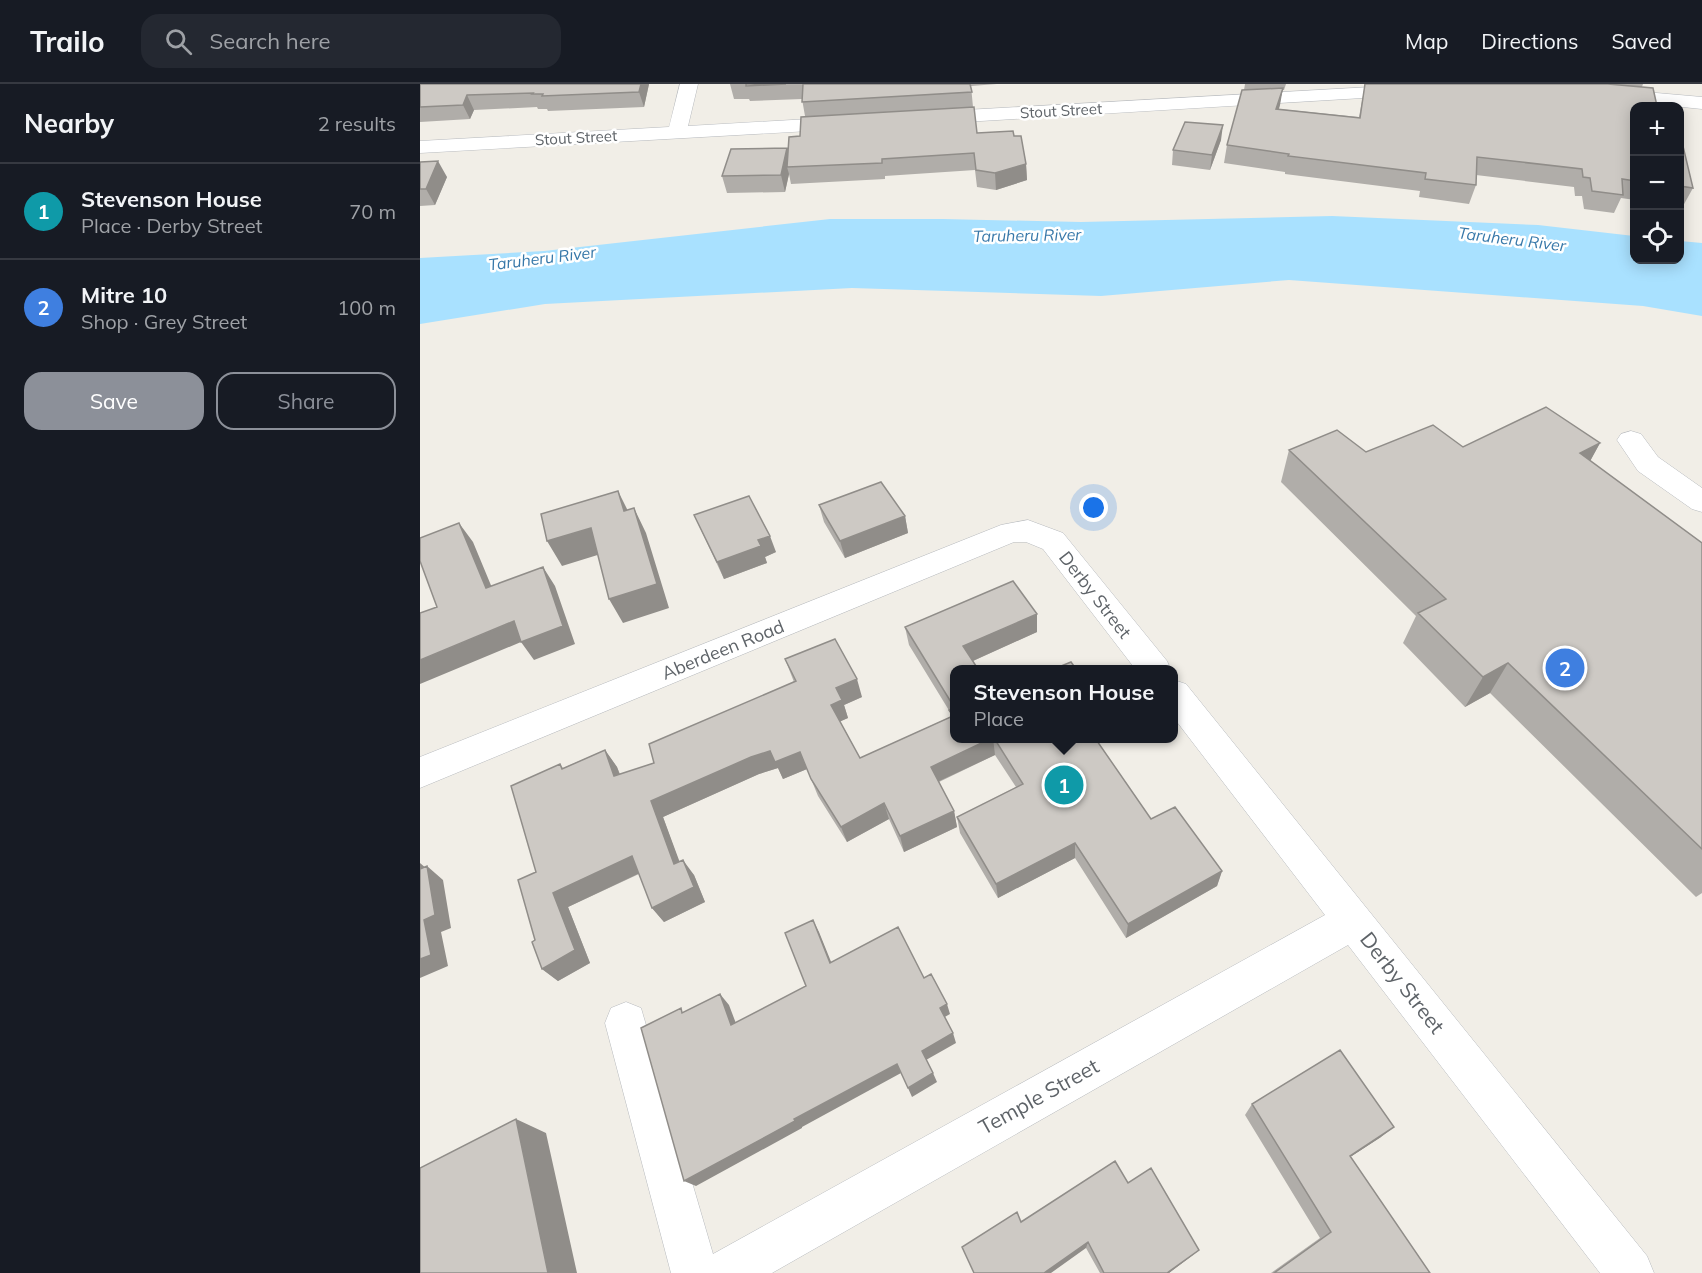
<!DOCTYPE html>
<meta charset="utf-8">
<style>
body{margin:0;font-family:Mulish,sans-serif;background:#242831;color:#f1f3f6}
.controls{position:absolute;right:18px;top:18px;display:grid;overflow:hidden;border-radius:12px;box-shadow:0 3px 15px #0003}
.controls button{width:54px;height:54px;display:grid;place-items:center;padding:0;border:0;border-bottom:2px solid #363941;background:#171b24;color:#f1f3f6;font:30px sans-serif}
.you{position:absolute;left:674px;top:424px;width:21px;height:21px;margin:-15px;border:4px solid #fff;border-radius:50%;background:#1a73e8;box-shadow:0 0 0 9px #1a73e833}
.badge{display:grid;place-items:center;width:39px;height:39px;border-radius:50%;background:#8c9099;color:#fff;font-size:20px;font-weight:700}
.pin{position:absolute;translate:-50% -50%;border:3px solid #fff;box-shadow:0 2px 6px #0006}
.popup{position:absolute;left:530px;top:581px;width:228px;height:78px;box-sizing:border-box;display:grid;place-content:center;border-radius:12px;background:#171b24;filter:drop-shadow(0 2px 4px #0005);font-size:20px;white-space:nowrap;color:#9ea1a6}
.popup b{font-size:22px;color:#f1f3f6}
.popup::after{content:'';position:absolute;left:50%;top:100%;margin-left:-12px;border:12px solid transparent;border-top-color:#171b24}
.list{margin:0;padding:0;list-style:none}
h2{display:flex;justify-content:space-between;align-items:center;height:78px;margin:0;padding:0 24px;font-size:26px}
h2 small{font-size:20px;font-weight:400;color:#9ea1a6}
.list li{display:grid;grid-template-columns:39px 1fr auto;gap:18px;align-items:center;box-sizing:border-box;height:96px;padding:0 24px;border-top:2px solid #363941}
.list b{display:block;font-size:22px;white-space:nowrap}
.list p{margin:0;font-size:20px;white-space:nowrap;color:#9ea1a6}
.list em{font-size:20px;font-style:normal;color:#9ea1a6}
.actions{display:flex;gap:12px;padding:18px 24px}
.actions a{flex:1;padding:14px 0;border:2px solid #8c9099;border-radius:18px;text-align:center;font-size:21px;color:#8c9099}
.actions .main{background:#8c9099;color:#fff}
.icon{flex:none;width:33px;height:33px;fill:none;stroke:currentColor;stroke-width:2;stroke-linecap:round;stroke-linejoin:round}
.map{position:relative;flex:none;width:1282px;height:1189px;overflow:hidden}
header{display:flex;align-items:center;gap:36px;box-sizing:border-box;height:84px;padding:0 30px;background:#171b24;border-bottom:2px solid #363941}
header strong{font-size:28px}
nav{display:flex;gap:33px;margin-inline-start:auto;font-size:21px}
.search{width:420px;height:54px;background:#242831;display:flex;align-items:center;gap:15px;box-sizing:border-box;padding:0 21px;border-radius:18px;color:#9ea1a6;font-size:22px}
main{display:flex}
aside{flex:1;background:#171b24}
.map>svg:first-child{display:block}
.water{fill:#a9e1ff}
.lines{fill:none;stroke-linecap:round;stroke-linejoin:round}
.minor-casing{stroke:#b7babe;stroke-width:1}
.minor{fill:#fff;fill-rule:evenodd}
.wall{fill:#b0ada9}
.shaded-wall{fill:#908d89}
.building{fill:#cdc9c4;stroke:#908d89;stroke-width:1.5}
.labels{text-anchor:middle;stroke-width:5;stroke-linejoin:round;paint-order:stroke}
.far-street-label{font-size:15px;fill:#5e6368;stroke:#fff}
.far-water-label{font-size:16px;font-style:italic;fill:#3778a9;stroke:#fff}
.street-label{font-size:18px;fill:#5e6368;stroke:#fff}
.near-street-label{font-size:21px;fill:#5e6368;stroke:#fff}
</style>
<header>
<strong>Trailo</strong>
<div class="search"><svg class="icon" aria-label="search" viewBox="0 0 24 24"><circle cx="10" cy="10" r="6"/><path d="M15 15l6 6"/></svg>Search here</div>
<nav><a>Map</a><a>Directions</a><a>Saved</a></nav>
</header>
<main>
<aside>
<h2>Nearby<small>2 results</small></h2>
<ul class="list">
<li><span class="badge" style="background:#0f9aa8">1</span><div><b>Stevenson House</b><p>Place · Derby Street</p></div><em>70 m</em></li>
<li><span class="badge" style="background:#3f7fe0">2</span><div><b>Mitre 10</b><p>Shop · Grey Street</p></div><em>100 m</em></li>
</ul>
<div class="actions"><a class="main">Save</a><a>Share</a></div>
</aside>
<div class="map">
<svg width="1282" height="1189" viewBox="0 0 1282 1189">
<rect width="100%" height="100%" fill="#f1eee7"/>
<path class="water" d="M912,132L1118,141L1214,152V176H1260V157L1282,159V232L1223,222L869,196L681,212L432,204L125,220L0,240V174L124,167L410,135H523L661,138Z"/>
<g class="lines">
<g class="minor-casing">
<path id="minor" d="M260,0H278L268,42L424,33L431,35L434,39L431,43L424,45L0,69V57L249,43Z
M987,1L993,3L996,7L993,11L511,40L504,38L501,34L504,30L511,28Z
M1191,5L1282,13V25L1184,15L1182,11L1184,7Z
M1211,347L1221,350L1238,373L1282,404V428L1272,425L1218,387L1197,356L1201,350Z
M608,436L643,449L747,577L751,586H716L623,465L606,458H594L0,704V673L581,441Z
M754,596L766,600L1227,1172L1234,1189H1180L928,861L352,1189H251L185,939L191,924L206,918L221,924L293,1170L905,831L754,634Z"/>
</g>
<use href="#minor" class="minor"/>
</g>
<path class="wall" d="M0,0H229L224,23L128,27L127,25H118L117,23L54,26L50,35L0,38Z
M310,0H577L551,2L553,23L557,49L594,52L606,80L607,96L576,106L557,103L555,86L465,92V95L371,100L369,90L365,108L307,109L302,92L367,64L368,68L380,52L385,32L382,15L330,17L329,15H314Z
M825,0H866L864,6H862L859,25L939,33L945,1H944V0H1223L1215,22V116L1201,114L1194,129L1164,125L1162,112H1155L1154,103L1056,91V101L1049,120L999,113L1000,107L865,90V88L804,79L807,61L824,6Z
M801,56L790,86L752,81L753,66Z
M1260,57L1273,104L1263,122L1260,121Z
M0,78L27,93L15,121L0,122Z
M1180,359L1170,377L1282,459V809L1276,813L1070,609L1045,623L983,559L996,532L861,398L869,366L946,368L1043,363Z
M399,421L485,432L488,449L425,474L404,438Z
M274,431L356,468L345,473L347,479L304,495Z
M485,543L617,548L553,577L534,654H675L731,735L802,787L797,802L706,854L655,774L578,814L540,749L537,733L596,703L575,671L519,698L534,727L537,743L484,768L469,735L427,758L398,712L387,685L363,695L358,684L339,690L243,733L259,778L274,791L285,818L244,838L232,824L219,790L148,823L170,879L138,897L122,885L115,856L116,788L140,680L143,684L185,666L197,683L200,690L234,679L374,598L365,575L442,613L424,621L428,634L420,637L440,674L530,633V628L489,561Z
M832,1020L961,1053L930,1073L1010,1189H851L900,1154L825,1031Z
M708,1099L773,1171L749,1189H680L666,1164L601,1138Z"/>
<path class="shaded-wall" d="M221,0H229L224,23L219,8Z
M863,4L860,21L853,43L856,25Z
M47,11L54,26L50,35L43,21Z
M803,41L801,56L790,86L792,71Z
M367,64L371,81L367,83L369,90L365,108L361,91Z
M18,77L27,93L15,121L6,105Z
M606,80L607,96L576,106L575,89Z
M1180,359L1162,392L1160,369Z
M198,407L211,433L204,427Z
M214,424L226,449L249,524L203,539L189,515Z
M485,432L488,449L425,474L420,457Z
M39,439L53,458L80,523L66,504Z
M171,444L184,469L142,482L127,457Z
M350,452L356,468L345,473L347,479L304,495L297,478L338,456Z
M123,483L135,502L155,560L114,576L101,558L0,600V576L94,537Z
M617,530V548L546,580L543,562Z
M1088,579L1070,609L1045,623L1063,593Z
M437,595L442,613L424,621L428,634L417,639L411,621L416,604Z
M572,654H573L575,671L515,699L511,683Z
M185,666L197,683L206,708L194,692Z
M350,667L380,668L387,685L363,695L358,684L339,690L243,733L266,795L254,780L231,717L331,673Z
M464,719L469,735L427,758L421,743Z
M534,727L537,743L484,768L480,752Z
M655,759V774L578,814L576,800Z
M212,772L224,787L148,823L170,879L138,897L122,885L133,809Z
M263,776L274,791L285,818L244,838L232,824Z
M0,779L7,785V782L23,796L31,844L21,848L28,882L0,894Z
M802,787L797,802L706,854L708,840Z
M393,836L399,848L416,890L410,879Z
M300,910L309,921L320,950L311,941Z
M527,920L530,930L523,934L520,924Z
M533,949L536,959L506,976L502,967Z
M477,980L481,989L382,1043V1044L276,1102L264,1097L374,1035Z
M513,989L517,998L492,1013L488,1004Z
M96,1035L126,1049L157,1189H128Z
M974,1043L961,1053L918,1081L930,1072Z
M668,1158L666,1164L631,1189H624Z
M779,1166L749,1189H747Z"/>
<path class="building" d="M0,0H221L219,8L122,12L123,10H112L113,9L47,11L43,21L0,23Z
M326,0H366L326,2Z
M383,0H550L552,8L382,18Z
M945,0H1188L1233,4L1237,22H1215V97L1202,95L1203,111L1172,107L1170,94L1163,93L1162,85L1057,73L1056,101L1005,95L1006,89L868,72L869,70L807,61L822,6L863,4L856,25L940,34Z
M554,23L557,49L593,47L594,52H601L606,80L575,89L556,86L554,69L462,75V79L367,83L369,53L380,52L381,33Z
M765,38L803,41L792,71L753,66Z
M1260,57L1262,58L1273,104L1260,102Z
M367,64L361,91L302,92L311,65Z
M18,77L6,105H0V78Z
M1126,323L1180,359L1160,369L1282,459V765L1088,579L1063,593L998,529L1026,515L869,366L917,346L946,368L1013,341L1043,363Z
M461,398L485,432L420,457L399,421Z
M198,407L204,427L214,424L237,500L189,515L171,444L127,457L121,430Z
M329,412L350,452L338,456L341,462L297,478L274,431Z
M39,439L66,504L123,483L143,542L101,558L94,537L0,576V529L17,523L0,477V454Z
M593,497L617,530L543,562L558,585H534V623L485,543Z
M415,555L437,595L416,604L422,616L411,621L440,674L533,632L529,626L534,624V654H572L511,683L534,727L480,752L464,719L421,743L391,695L380,668L355,678L350,667L331,673L231,717L254,780L263,776L274,803L232,824L212,772L133,809L155,866L122,885L112,858L115,856L98,796L116,788L91,702L140,680L142,685L185,666L194,692L234,679L229,660L376,597L365,575Z
M651,578L656,585H634Z
M574,654H675L731,735L755,723L802,787L708,840L655,759L576,800L537,733L603,700Z
M7,782L15,831L4,836L11,871L0,875V785Z
M393,836L410,879L478,843L504,894L511,890L527,920L520,924L533,949L502,967L513,989L488,1004L477,980L374,1035L375,1037L264,1097L221,944L261,924L262,929L300,910L311,941L386,902L365,849Z
M920,966L974,1043L930,1072L1010,1189H854L911,1148L832,1020Z
M96,1035L128,1189H0V1084Z
M695,1077L708,1099L731,1084L779,1166L747,1189H684L668,1158L624,1189H554L542,1163L597,1128L601,1138Z"/>
<g class="labels">
<g class="far-street-label">
<text transform="translate(641 27) rotate(-3)" y="5">Stout Street</text>
<text transform="translate(156 54) rotate(-3)" y="5">Stout Street</text>
</g>
<g class="far-water-label">
<text transform="translate(607 151) rotate(-1)" y="6">Taruheru River</text>
<text transform="translate(1092 155) rotate(7)" y="6">Taruheru River</text>
<text transform="translate(122 174) rotate(-7)" y="6">Taruheru River</text>
</g>
<g class="street-label">
<text transform="translate(675 511) rotate(52)" y="6">Derby Street</text>
<text transform="translate(303 566) rotate(-22)" y="6">Aberdeen Road</text>
</g>
<g class="near-street-label">
<text transform="translate(982 899) rotate(52)" y="7">Derby Street</text>
<text transform="translate(619 1013) rotate(-29)" y="7">Temple Street</text>
</g>
</g>
</svg>
<div class="controls">
<button>+</button>
<button>−</button>
<button><svg class="icon" aria-label="locate" viewBox="0 0 24 24"><circle cx="12" cy="12" r="6"/><path d="M12 2v4M12 18v4M2 12h4M18 12h4"/></svg></button>
</div>
<div class="you"></div>
<div class="pin badge" style="left:644px;top:701px;background:#0f9aa8">1</div>
<div class="popup"><b>Stevenson House</b>Place</div>
<div class="pin badge" style="left:1145px;top:584px;background:#3f7fe0">2</div>
</div>
</main>
